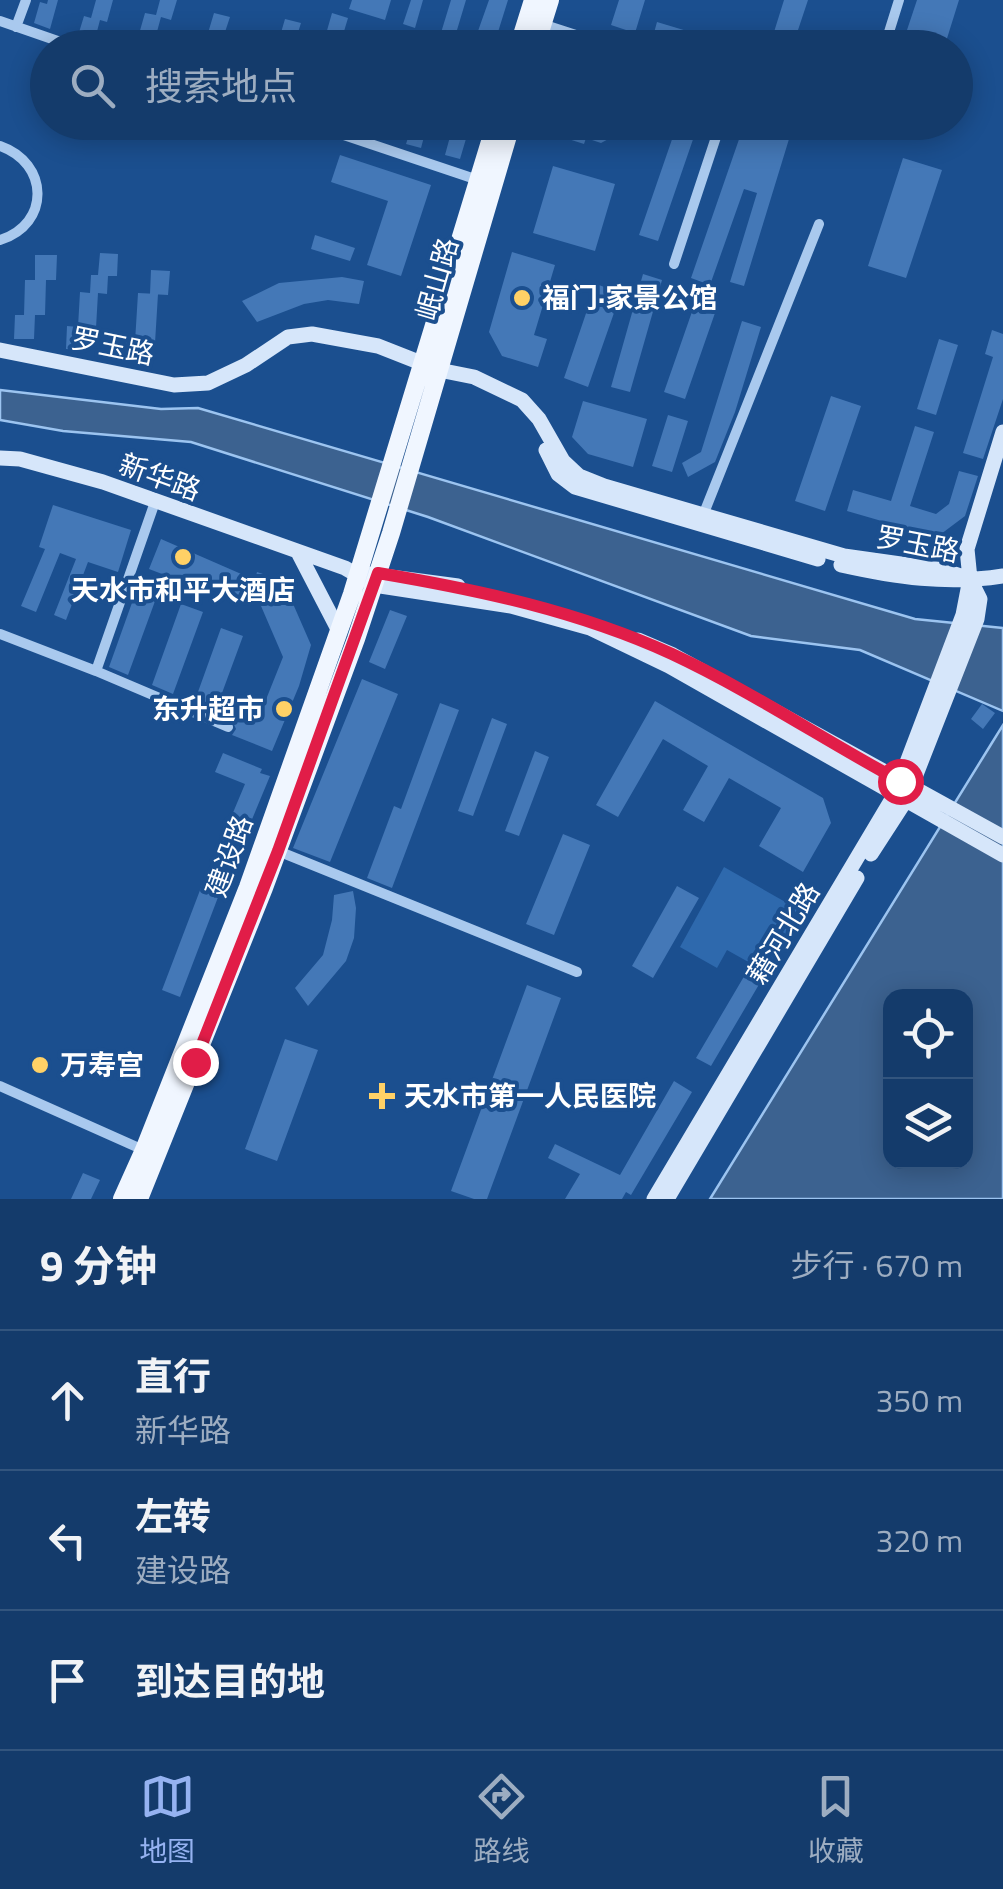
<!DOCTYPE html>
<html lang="zh">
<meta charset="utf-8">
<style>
body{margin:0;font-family:"Titillium Web","Noto Sans SC",sans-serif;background:#1d4271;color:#f1f3f6}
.controls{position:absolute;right:30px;bottom:30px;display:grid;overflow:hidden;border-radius:20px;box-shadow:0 5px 25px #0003}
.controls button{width:90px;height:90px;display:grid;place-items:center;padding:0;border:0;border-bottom:2px solid #33557e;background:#143b6b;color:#f1f3f6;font:50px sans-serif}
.stop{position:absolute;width:30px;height:30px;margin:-22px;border:8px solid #e11d48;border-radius:50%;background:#fff}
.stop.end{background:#e11d48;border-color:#fff;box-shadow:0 2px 10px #0008}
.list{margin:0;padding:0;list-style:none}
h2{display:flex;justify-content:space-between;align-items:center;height:130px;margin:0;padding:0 40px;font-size:42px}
h2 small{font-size:32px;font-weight:400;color:#9dadc1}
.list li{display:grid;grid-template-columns:65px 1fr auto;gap:30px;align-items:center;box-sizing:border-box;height:140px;padding:0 40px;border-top:2px solid #33557e}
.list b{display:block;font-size:38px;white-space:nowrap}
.list p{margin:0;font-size:32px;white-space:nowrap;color:#9dadc1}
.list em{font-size:32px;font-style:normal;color:#9dadc1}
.icon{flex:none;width:55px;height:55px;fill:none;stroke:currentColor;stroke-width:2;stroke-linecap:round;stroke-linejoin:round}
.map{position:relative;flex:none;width:1003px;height:1199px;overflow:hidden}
.search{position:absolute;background:#143b6b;box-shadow:0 5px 25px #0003;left:30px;right:30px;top:30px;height:110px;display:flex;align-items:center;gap:25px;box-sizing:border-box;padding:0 35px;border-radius:55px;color:#9dadc1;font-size:38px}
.sheet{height:550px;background:#143b6b}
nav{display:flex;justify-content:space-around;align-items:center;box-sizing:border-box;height:140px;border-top:2px solid #33557e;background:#143b6b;font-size:28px;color:#9dadc1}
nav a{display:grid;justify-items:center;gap:5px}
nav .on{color:#95b2f1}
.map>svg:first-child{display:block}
.green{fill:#2e69ad}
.water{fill:#3c6290;stroke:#9cc4f0;stroke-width:2.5;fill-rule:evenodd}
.building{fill:#4478b7}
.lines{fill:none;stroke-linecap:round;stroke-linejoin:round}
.street{stroke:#a9c9ee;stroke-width:10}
.secondary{stroke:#d6e6fa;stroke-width:15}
.primary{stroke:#f0f6ff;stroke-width:18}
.route{stroke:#e11d48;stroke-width:12}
.poi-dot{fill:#ffd166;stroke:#1b4f8f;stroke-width:4}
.labels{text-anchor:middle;stroke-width:8;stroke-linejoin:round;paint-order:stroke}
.street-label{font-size:28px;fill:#fff;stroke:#1b4f8f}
.poi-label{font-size:28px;font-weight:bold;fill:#fff;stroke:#1b4f8f;text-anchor:start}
</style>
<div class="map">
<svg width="1003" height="1199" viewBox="0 0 1003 1199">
<rect width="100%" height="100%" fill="#1b4f8f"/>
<path class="green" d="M724,867L803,912L768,973L727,950L717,968L680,947Z"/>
<path class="water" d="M0,390L161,409L198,408L915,619L1003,628V711L860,650L751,636L428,517L191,442L63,431L0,420Z
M1003,725V1199H710L990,746ZM890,996H966V1162H890Z"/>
<path class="building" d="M48,0H58L50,29L34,23L40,2L47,4Z
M96,0H113L107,22L100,20L94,43L77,39L84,16L91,18Z
M160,0H177L171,20L161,17L155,39L148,37L145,48H128L132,32L139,34L145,13L156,15Z
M352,0H391L385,20L349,9Z
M411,0H423L415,28L403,24Z
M451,0H466L454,40L440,36Z
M489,0H508L493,48H472Z
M619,0H645L635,33L611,25Z
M784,0H808L792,48H769Z
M917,0H959L944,48H901Z
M214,13L230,17L223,38L208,33Z
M332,13L348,18L339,48H322Z
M285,19L301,23L294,45L282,41L281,48H260L264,31L280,36Z
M657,22L687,31L681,48L652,40Z
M197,30L213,35L210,48H192Z
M361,32L373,35L370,48H356Z
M413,122H428L421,148L406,144Z
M454,122H471L460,159L445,155Z
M563,122H640L601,143L586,138L584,144L559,136Z
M678,122H699L658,241L639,235Z
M745,122H781L793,126L744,286L730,282L757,193L744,189L710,285L691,278Z
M340,155L431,185L401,276L367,265L388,201L331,182Z
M903,158L942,170L906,278L868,266Z
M553,166L615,184L595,251L533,233Z
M315,235L355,248L350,261L311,249Z
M512,252L555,265L534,335L547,339L538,367L502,356L489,332Z
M100,253L118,254L117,276H108L107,294L98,293L96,328L84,327L83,350L66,349L67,326L78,327L80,292L90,293L91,275H98Z
M35,255H57L56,280H46L45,315H35L34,339H14L15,315H24L25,280H35Z
M151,270L170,271L168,295L150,294Z
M643,274L662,280L630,392L611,387Z
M342,277L364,281L359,304L328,300L304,304L257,322L242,301L279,283Z
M596,284L621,293L588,387L564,378Z
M138,293L158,294L155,343L144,342L143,361L124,360L125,341L135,342Z
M694,306L715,313L685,399L664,392Z
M742,321L761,327L735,412L715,462L688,477L682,463L701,452Z
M992,330L1003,334V399L983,459L963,453L993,357L985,354Z
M939,339L958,345L936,415L917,409Z
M831,396L861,406L825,511L795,501Z
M583,401L647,419L633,467L588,454L572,437Z
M668,415L688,421L672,472L652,466Z
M915,426L934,432L910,506L936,514L949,504L959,471L978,476L965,516L937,537L847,511L853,490L891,501Z
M53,505L131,530L118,572L88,562L66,620L54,615L76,559L60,553L36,612L21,606L45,549L39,547Z
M161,539L255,580L257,572L272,577L280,574L311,645L299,686L272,751L232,735L236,729L232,720L235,713L257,722L283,657L252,585L245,602L213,590L212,593L149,569Z
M138,586L158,593L128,675L109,667Z
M181,604L203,612L173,694L152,685Z
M390,610L407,616L385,669L369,662Z
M221,628L243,636L215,712L194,703Z
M362,679L398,694L330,862L293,848Z
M655,701L823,798L831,823L803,872L759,846L781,808L729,778L704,822L683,810L708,766L663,739L618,817L596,805Z
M440,703L459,710L392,888L367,878L394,806L401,809Z
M982,704L995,713L983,729L971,719Z
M492,718L507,724L473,816L458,811Z
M535,751L549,757L519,836L505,831Z
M223,753L262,769L260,773L270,776L233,865L214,858L245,784L215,772Z
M563,834L590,845L554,935L526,924Z
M202,885L220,892L180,997L162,990Z
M677,886L699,898L653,978L632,966Z
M353,891L356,908L354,938L346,961L308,1006L295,988L323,955L332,920L334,895Z
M749,968L764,976L711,1066L696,1058Z
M527,985L561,998L487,1199H474L451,1191Z
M285,1039L318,1050L277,1161L245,1149Z
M674,1081L692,1092L631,1195L626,1192L622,1199H565L580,1174L548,1158L555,1144L620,1175Z
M83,1173L100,1180L91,1199H71Z"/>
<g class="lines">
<path class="street" d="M0,21L78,48
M542,24L616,48
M16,27L26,0
M884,48L899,0
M305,122L478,180
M0,146C49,163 51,224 0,240
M674,264L721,122
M704,513L819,224
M0,634L96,671L155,502
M96,671L228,727
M278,851L577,972
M0,1086L148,1152"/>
<path class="secondary" d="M0,350L174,385L208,383L246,365L288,337L312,334L378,346L439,370L474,377L522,400L539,419L563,461L579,476L604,486L844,556L943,570L970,579
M546,450L558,474L575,487L818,559
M0,458L20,459L103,482L345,568L374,585L511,606L590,628L669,666L1003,855
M299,554L339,631
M841,565C895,577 947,585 1003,576
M368,574L458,586
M638,640L673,655L1003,837
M871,854L906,800L977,619L980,599L970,579
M654,1199L895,794L963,615L970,579L967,549L1003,432
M667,1199L857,878"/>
<path class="primary" d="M518,48L533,0
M535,48L550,0
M122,1199L144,1150L248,887L352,594L496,122
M139,1199L264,888L356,639L391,533L512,122"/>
</g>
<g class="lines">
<path class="route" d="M195,1062L278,851L378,573C479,590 578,611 672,654C751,691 824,740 900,781"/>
</g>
<g class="poi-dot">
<circle cx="522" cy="298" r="10"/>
<circle cx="183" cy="557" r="10"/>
<circle cx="284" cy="709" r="10"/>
<circle cx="40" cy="1065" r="10"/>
<path d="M377 1081h10v10h10v10h-10v10h-10v-10h-10v-10h10z"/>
</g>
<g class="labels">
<g class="street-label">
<text transform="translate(437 279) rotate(-74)" y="10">岷山路</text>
<text transform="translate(113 346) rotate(12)" y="10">罗玉路</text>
<text transform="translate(160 477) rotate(20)" y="10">新华路</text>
<text transform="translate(918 544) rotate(11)" y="10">罗玉路</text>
<text transform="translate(229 856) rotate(-70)" y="10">建设路</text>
<text transform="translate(783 933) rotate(-59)" y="10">藉河北路</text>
</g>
<g class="poi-label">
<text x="542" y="308">福门·家景公馆</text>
<text x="183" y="600" text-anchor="middle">天水市和平大酒店</text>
<text x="264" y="719" text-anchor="end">东升超市</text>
<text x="60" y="1075">万寿宫</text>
<text x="404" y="1106">天水市第一人民医院</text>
</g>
</g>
</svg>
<div class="controls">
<button><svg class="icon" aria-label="locate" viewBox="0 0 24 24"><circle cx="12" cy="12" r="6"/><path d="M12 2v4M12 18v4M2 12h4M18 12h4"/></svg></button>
<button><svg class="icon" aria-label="layers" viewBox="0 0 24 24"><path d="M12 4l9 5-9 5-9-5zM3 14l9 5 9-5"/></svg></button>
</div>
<div class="stop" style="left:900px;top:781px"></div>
<div class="stop end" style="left:195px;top:1062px"></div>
<div class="search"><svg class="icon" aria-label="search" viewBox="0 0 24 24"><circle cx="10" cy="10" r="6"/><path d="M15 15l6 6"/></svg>搜索地点</div>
</div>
<section class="sheet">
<h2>9 分钟<small>步行 · 670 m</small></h2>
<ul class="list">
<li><svg class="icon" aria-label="ahead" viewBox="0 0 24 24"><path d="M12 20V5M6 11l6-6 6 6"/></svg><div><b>直行</b><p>新华路</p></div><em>350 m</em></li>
<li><svg class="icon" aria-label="left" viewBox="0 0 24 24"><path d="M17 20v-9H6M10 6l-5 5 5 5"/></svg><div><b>左转</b><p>建设路</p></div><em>320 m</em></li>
<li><svg class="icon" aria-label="arrive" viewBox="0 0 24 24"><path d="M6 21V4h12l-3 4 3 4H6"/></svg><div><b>到达目的地</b></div></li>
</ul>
</section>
<nav>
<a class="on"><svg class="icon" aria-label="map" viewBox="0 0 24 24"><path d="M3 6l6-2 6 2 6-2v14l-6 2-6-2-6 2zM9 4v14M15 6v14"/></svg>地图</a>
<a><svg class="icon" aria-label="directions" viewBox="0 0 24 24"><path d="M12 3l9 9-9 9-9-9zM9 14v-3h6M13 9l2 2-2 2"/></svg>路线</a>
<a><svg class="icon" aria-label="saved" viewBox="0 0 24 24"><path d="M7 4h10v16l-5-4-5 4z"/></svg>收藏</a>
</nav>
